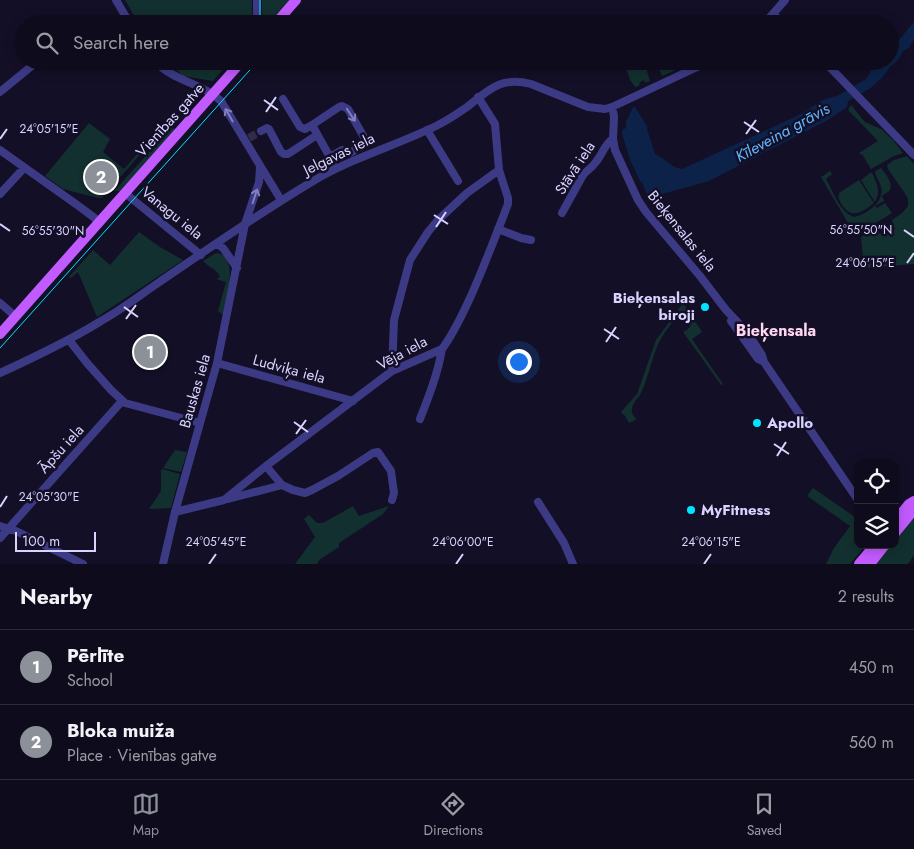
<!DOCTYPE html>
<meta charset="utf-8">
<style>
body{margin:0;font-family:Jost,sans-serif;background:#171425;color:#f1f3f6}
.controls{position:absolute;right:15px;bottom:15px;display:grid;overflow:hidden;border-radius:10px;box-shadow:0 2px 12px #0003}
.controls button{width:45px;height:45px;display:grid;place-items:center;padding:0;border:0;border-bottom:1px solid #2e2b3b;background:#0e0b1c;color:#f1f3f6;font:25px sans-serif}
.scale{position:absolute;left:15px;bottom:12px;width:81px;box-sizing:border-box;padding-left:5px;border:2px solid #d9d4ff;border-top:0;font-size:14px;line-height:18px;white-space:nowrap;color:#d9d4ff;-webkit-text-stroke:4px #130f26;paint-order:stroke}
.you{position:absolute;left:518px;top:361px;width:18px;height:18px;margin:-12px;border:4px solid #fff;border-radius:50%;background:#1a73e8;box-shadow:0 0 0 8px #1a73e833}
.badge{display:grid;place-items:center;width:32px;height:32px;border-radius:50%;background:#8c9099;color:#fff;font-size:16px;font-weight:700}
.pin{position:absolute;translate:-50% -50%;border:2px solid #fff;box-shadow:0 1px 5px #0006}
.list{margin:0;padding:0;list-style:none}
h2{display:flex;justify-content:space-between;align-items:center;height:65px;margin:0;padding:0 20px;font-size:21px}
h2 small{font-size:16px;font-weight:400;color:#9b9ba3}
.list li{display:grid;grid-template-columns:32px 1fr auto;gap:15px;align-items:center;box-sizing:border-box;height:75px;padding:0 20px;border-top:1px solid #2e2b3b}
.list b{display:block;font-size:19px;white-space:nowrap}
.list p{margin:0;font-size:16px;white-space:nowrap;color:#9b9ba3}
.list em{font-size:16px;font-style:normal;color:#9b9ba3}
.icon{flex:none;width:28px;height:28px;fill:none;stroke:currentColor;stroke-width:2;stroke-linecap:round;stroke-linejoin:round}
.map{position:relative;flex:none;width:914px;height:564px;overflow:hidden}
.search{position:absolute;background:#0e0b1c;box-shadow:0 2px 12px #0003;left:15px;right:15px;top:15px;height:55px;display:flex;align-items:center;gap:12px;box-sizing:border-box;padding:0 18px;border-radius:28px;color:#9b9ba3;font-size:19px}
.sheet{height:215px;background:#0e0b1c}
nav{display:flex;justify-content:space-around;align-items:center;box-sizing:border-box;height:70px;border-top:1px solid #2e2b3b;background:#0e0b1c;font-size:14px;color:#9b9ba3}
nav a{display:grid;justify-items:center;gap:2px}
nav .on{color:#8c9099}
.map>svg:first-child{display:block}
.green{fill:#12302f}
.water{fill:#0c2248}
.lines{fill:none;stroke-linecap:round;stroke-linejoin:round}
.river{stroke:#0c2248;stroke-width:10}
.minor-tunnel{stroke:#312d47;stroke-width:8;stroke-dasharray:8 4;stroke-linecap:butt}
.minor{stroke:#3d3a85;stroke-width:8}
.major{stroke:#c25bff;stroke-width:10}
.tram{stroke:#00e5ff;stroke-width:1}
.oneway{stroke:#837fbc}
.ticks{fill:none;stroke:#d9d4ff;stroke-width:2}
.poi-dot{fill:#00e5ff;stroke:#130f26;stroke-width:2}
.labels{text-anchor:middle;stroke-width:5;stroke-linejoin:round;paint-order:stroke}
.street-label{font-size:15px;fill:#d9d4ff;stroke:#130f26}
.poi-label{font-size:15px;font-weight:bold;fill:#d9d4ff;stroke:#130f26;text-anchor:start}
.water-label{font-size:16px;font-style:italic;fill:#62b6ff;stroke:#130f26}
.neighbourhood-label{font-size:16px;font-weight:bold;fill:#ffd6f0;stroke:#130f26}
.ticks-label{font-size:12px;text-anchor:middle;fill:#d9d4ff;stroke:#130f26;stroke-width:5;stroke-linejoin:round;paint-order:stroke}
</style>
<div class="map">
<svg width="914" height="564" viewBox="0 0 914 564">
<rect width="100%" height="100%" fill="#130f26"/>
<path class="green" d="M125,0H252V24H139Z
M262,0H289L267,24H263L262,22Z
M168,61H230L213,81L183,76Z
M624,61H644L650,81L645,83L644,80L639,83L640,85L636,87H635L630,80Z
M656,61H696L662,76Z
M851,105L865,122L881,129L893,140L903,153L894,156L871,169L862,154L861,155L859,153L878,141L848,110Z
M89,123L110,139L103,152L124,169L164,123V127L102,198H98L63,189L45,176Z
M171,128L176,129L120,191H114Z
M907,156L914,164V264L864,268L861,237L874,230L884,236L895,229L892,220L902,213L908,206V199L904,192L888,169L887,165L894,160Z
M881,168C885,173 895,185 889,191C887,193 884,194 882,196L884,201L875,206L877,208L885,203L892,213L861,232L852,230L821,177L830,171L832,174L826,179C834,193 839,211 854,217C867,214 885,202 881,187C880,182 876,178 875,172L877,170Z
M870,173H872C877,184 881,191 875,202L861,180Z
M859,180L874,203C862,212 852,220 842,205C839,200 838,198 839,193Z
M139,232L160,247L183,260L97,317L78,272L71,278L69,277L93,250L110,265Z
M216,253C240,255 226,300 223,315L218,311L226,282L216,279L220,277C215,267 210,269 203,261Z
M683,303L702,332L692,339L723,384L721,385L683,332C700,326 685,306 674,320C668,328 661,337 657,347C651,361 647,382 640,395C637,399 633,403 632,408C631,413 633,415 636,419L634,421L629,423L625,416L621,412L637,394L656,340Z
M175,450L187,452L181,472L163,468Z
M162,469L180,474L171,508L150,509H149L161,491V471Z
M813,488L855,517L858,514V545H866L850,564H826L834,548L850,526L807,496Z
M353,506L359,516L389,506L383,514L339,543V547L319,560L317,564H295L315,537L304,519L309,515L317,523H323Z
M914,519V555L908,564H874L890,545H895V539L906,526Z"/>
<path class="water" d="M914,22V39L909,48L903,51L898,60L889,68L882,78L871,87L868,81L870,77L871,63L872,61H890V48C900,40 906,31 914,22Z
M843,94H845L849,100L848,101L847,107L826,121L709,181L648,198L643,184L640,181L630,160L622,134V130L626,128V122L633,107H635L647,126V129L655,154C665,158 670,167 682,169L799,115L823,100Z"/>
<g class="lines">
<path class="river" d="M837,102L869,83L887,61"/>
<path class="minor-tunnel" d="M249,138L261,131"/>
<path class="minor" d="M116,0L130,24
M773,14L784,24
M116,24L127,18
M257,24V0
M764,24L785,0
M155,61C173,81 202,83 221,101L281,200
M824,61L914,155
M0,92L33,65L41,61
M283,99L300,127L305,129L312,125L336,168
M612,107L614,116L613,139L615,150L638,200L646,212L700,276L726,310L747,332L762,355L764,362L858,500
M312,125L339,107L342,106L348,109L365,139L366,143L350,153L342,150L330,157
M427,130L458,181
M261,131L267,128L269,129L281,152L284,154H288L317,135
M0,150L80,207L100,222
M125,193L201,255
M0,194L24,168
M562,213L583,175C587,170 592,168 595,163C602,156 604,144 613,139
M498,229L521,238L531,240
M217,244L223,248L237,268
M0,303L15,316
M731,321L758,359L764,362
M69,340L87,363L111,390L125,403L200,423
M217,363L353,401
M392,371L394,320L410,260L428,232L438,220L467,193L499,170
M0,373C35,357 69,341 101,321C121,310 139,296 158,283C208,249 258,214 310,183C350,158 396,146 438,125C448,120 457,114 467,107C489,90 500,76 531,84L588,107L605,109L612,107L710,61
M420,419C429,396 438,373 442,349
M266,466L282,485L293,490L305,493L312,490L338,476L373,453L378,452L391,471L394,493L392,500
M228,499L282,485
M538,502L564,543L573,564
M175,512L224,500L266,466L392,371L442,349C454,333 462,315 470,298C484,267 496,235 508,204V198L499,170L495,124L478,97
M0,526L16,531L83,564
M0,538L122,401
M163,564L175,512L217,363L245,224L259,182L260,167"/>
<path class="major" d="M275,24L296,0
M0,334L242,61
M895,521L909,504L914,501
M895,533L914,510
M859,564L875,545
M870,564L885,545"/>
<path class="tram" d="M260,24V0
M0,348L258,61"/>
</g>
<defs><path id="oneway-shaft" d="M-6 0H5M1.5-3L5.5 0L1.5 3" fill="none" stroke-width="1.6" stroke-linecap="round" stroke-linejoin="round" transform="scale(1.25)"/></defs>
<g class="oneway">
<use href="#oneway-shaft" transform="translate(229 115) rotate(-120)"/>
<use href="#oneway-shaft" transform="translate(351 115) rotate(57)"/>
<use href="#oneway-shaft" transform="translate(255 196) rotate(-72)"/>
</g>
<path class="ticks" d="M264,100L278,110M266,112L276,97M744,122L759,132M746,134L756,120M0,139L7,129M434,215L448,224M0,224L10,231M436,227L446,212M904,230L914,237M907,263L914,253M124,307L138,317M126,319L136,305M604,329L619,339M606,342L616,327M294,422L308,432M296,434L306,420M774,444L789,454M777,456L786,442M0,507L7,496M209,564L216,554M456,564L463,554M704,564L711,554"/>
<g class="poi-dot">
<circle cx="705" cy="307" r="5"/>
<circle cx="757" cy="423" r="5"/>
<circle cx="691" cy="510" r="5"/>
</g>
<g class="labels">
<g class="street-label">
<text transform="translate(170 120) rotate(-48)" y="5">Vienības gatve</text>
<text transform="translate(339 154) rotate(-26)" y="5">Jelgavas iela</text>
<text transform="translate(575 168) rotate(-57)" y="5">Stāvā iela</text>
<text transform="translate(172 213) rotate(39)" y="5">Vanagu iela</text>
<text transform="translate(682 231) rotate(51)" y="5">Bieķensalas iela</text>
<text transform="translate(402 353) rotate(-28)" y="5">Vēja iela</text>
<text transform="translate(289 369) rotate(15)" y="5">Ludviķa iela</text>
<text transform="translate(195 391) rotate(-74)" y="5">Bauskas iela</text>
<text transform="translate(61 449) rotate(-48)" y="5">Āpšu iela</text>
</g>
<g class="poi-label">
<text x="695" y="303" text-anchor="end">Bieķensalas<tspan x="695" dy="17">biroji</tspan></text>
<text x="767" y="428">Apollo</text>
<text x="701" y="515">MyFitness</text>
</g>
<g class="water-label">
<text transform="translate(782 132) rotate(-29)" y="6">Kīleveina grāvis</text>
</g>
<g class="neighbourhood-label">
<text x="776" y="336">Bieķensala</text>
</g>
</g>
<g class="ticks-label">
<text x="49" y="133">24°05'15"E</text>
<text x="861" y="234">56°55'50"N</text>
<text x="53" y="235">56°55'30"N</text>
<text x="865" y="267">24°06'15"E</text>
<text x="49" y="501">24°05'30"E</text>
<text x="216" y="546">24°05'45"E</text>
<text x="463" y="546">24°06'00"E</text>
<text x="711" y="546">24°06'15"E</text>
</g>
</svg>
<div class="controls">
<button><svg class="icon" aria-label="locate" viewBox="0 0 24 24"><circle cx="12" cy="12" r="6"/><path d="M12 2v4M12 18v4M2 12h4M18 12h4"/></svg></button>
<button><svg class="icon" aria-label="layers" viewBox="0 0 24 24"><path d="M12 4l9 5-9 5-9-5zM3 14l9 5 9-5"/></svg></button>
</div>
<div class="scale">100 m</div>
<div class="you"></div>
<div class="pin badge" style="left:150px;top:352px">1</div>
<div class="pin badge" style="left:101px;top:177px">2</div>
<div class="search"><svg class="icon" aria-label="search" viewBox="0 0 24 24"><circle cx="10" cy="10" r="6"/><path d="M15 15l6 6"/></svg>Search here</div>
</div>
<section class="sheet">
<h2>Nearby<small>2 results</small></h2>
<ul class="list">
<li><span class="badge">1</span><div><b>Pērlīte</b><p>School</p></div><em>450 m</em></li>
<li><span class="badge">2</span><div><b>Bloka muiža</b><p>Place · Vienības gatve</p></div><em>560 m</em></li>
</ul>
</section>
<nav>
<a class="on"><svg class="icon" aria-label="map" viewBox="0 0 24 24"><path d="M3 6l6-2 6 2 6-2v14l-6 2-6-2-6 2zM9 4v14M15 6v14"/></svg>Map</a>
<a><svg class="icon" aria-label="directions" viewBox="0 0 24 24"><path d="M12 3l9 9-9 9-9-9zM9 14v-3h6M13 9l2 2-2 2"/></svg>Directions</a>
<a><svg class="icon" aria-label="saved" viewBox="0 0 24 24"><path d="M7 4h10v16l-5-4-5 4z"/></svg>Saved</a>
</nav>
